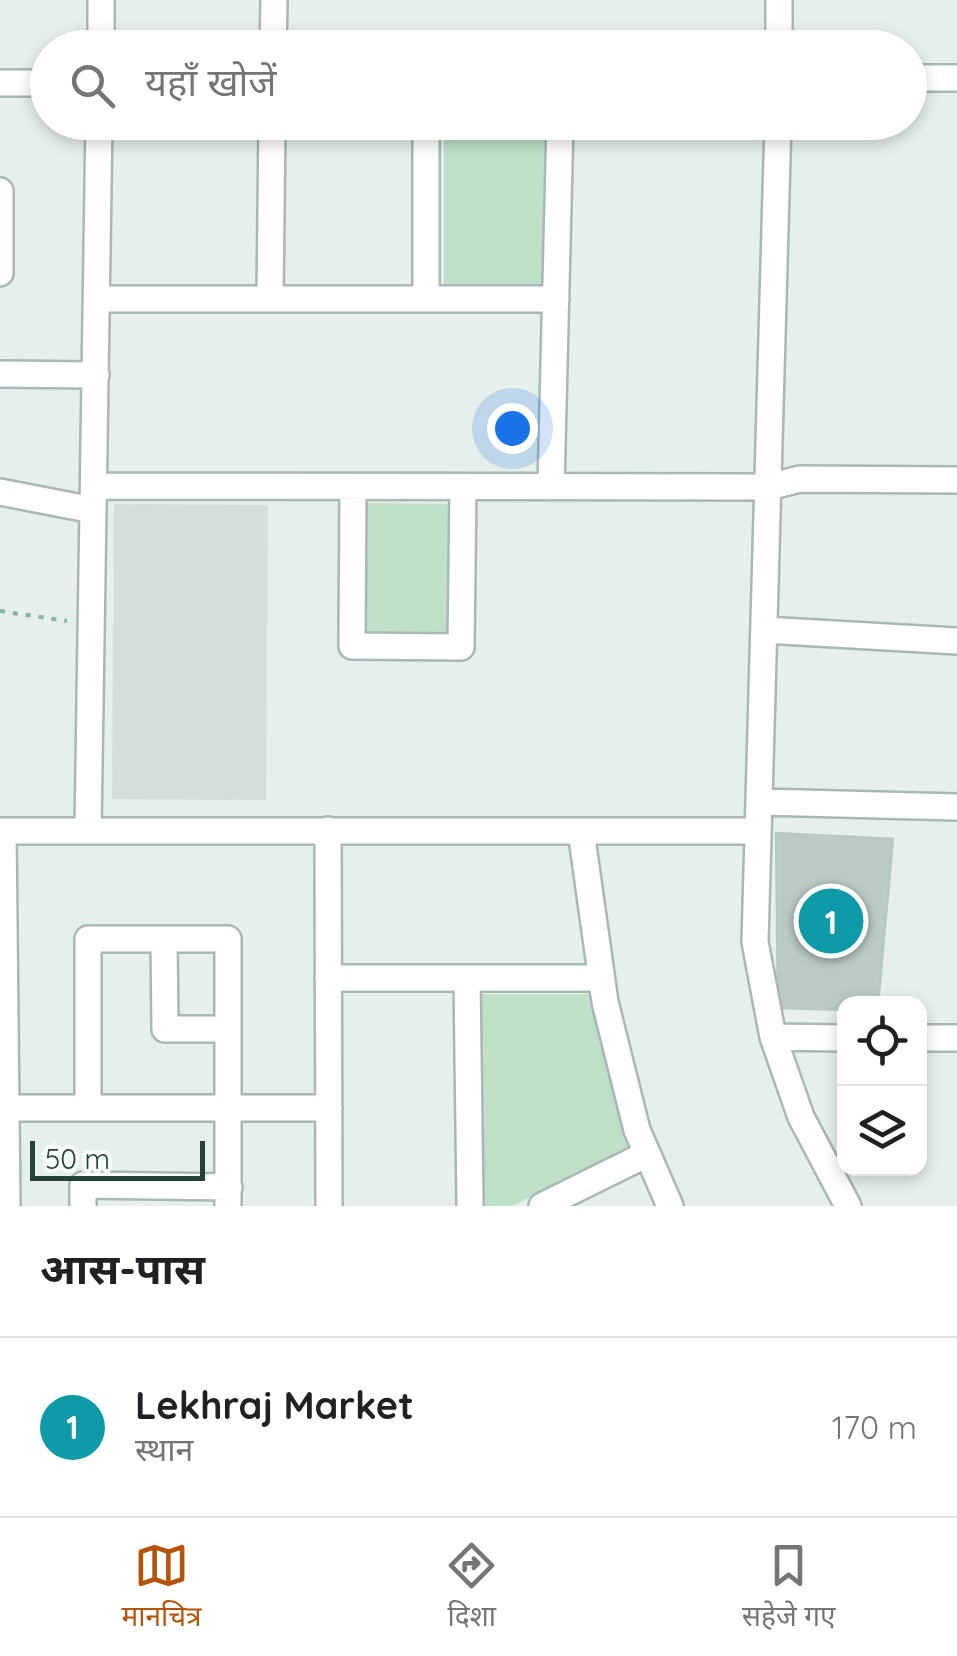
<!DOCTYPE html>
<html lang="hi">
<meta charset="utf-8">
<style>
body{margin:0;font-family:Quicksand,"Noto Sans Devanagari",sans-serif;background:#f2f2f2;color:#202124}
.controls{position:absolute;right:30px;bottom:30px;display:grid;overflow:hidden;border-radius:20px;box-shadow:0 5px 15px #0003}
.controls button{width:90px;height:90px;display:grid;place-items:center;padding:0;border:0;border-bottom:2px solid #e0e0e0;background:#fff;color:#202124;font:50px sans-serif}
.scale{position:absolute;left:30px;bottom:25px;width:175px;box-sizing:border-box;padding-left:10px;border:5px solid #24423a;border-top:0;font-size:28px;line-height:35px;white-space:nowrap;color:#24423a;-webkit-text-stroke:8px #f7fbf9;paint-order:stroke}
.you{position:absolute;left:512px;top:428px;width:35px;height:35px;margin:-25px;border:8px solid #fff;border-radius:50%;background:#1a73e8;box-shadow:0 0 0 15px #1a73e833}
.badge{display:grid;place-items:center;width:65px;height:65px;border-radius:50%;background:#b45309;color:#fff;font-size:32px;font-weight:700}
.pin{position:absolute;translate:-50% -50%;border:5px solid #fff;box-shadow:0 2px 10px #0006}
.list{margin:0;padding:0;list-style:none}
h2{display:flex;justify-content:space-between;align-items:center;height:130px;margin:0;padding:0 40px;font-size:42px}
h2 small{font-size:32px;font-weight:400;color:#757577}
.list li{display:grid;grid-template-columns:65px 1fr auto;gap:30px;align-items:center;box-sizing:border-box;height:180px;padding:0 40px;border-top:2px solid #e0e0e0}
.list b{display:block;font-size:38px;white-space:nowrap}
.list p{margin:0;font-size:32px;white-space:nowrap;color:#757577}
.list em{font-size:32px;font-style:normal;color:#757577}
.icon{flex:none;width:55px;height:55px;fill:none;stroke:currentColor;stroke-width:2;stroke-linecap:round;stroke-linejoin:round}
.map{position:relative;flex:none;width:957px;height:1206px;overflow:hidden}
.search{position:absolute;background:#fff;box-shadow:0 5px 15px #0003;left:30px;right:30px;top:30px;height:110px;display:flex;align-items:center;gap:25px;box-sizing:border-box;padding:0 35px;border-radius:55px;color:#757577;font-size:38px}
.sheet{height:310px;background:#fff}
nav{display:flex;justify-content:space-around;align-items:center;box-sizing:border-box;height:140px;border-top:2px solid #e0e0e0;background:#fff;font-size:28px;color:#757577}
nav a{display:grid;justify-items:center;gap:5px}
nav .on{color:#b45309}
.map>svg:first-child{display:block}
.built{fill:#d4dfda}
.green{fill:#bfe0c8}
.building{fill:#bbcac4;stroke:#b8c9c2;stroke-width:2.5}
.lines{fill:none;stroke-linecap:round;stroke-linejoin:round}
.minor-casing{stroke:#a8b8b2;stroke-width:30}
.path{stroke:#86b3a5;stroke-width:4;stroke-dasharray:5 8;stroke-linecap:butt}
.minor{stroke:#fff;stroke-width:25}
</style>
<div class="map">
<svg width="957" height="1206" viewBox="0 0 957 1206">
<rect width="100%" height="100%" fill="#e6efeb"/>
<path class="built" d="M114,504L268,505L266,800L112,799Z"/>
<path class="green" d="M444,123H548V286L444,285Z
M367,503L451,504L450,634L366,633Z
M481,994H588L630,1146L512,1206H484Z"/>
<path class="building" d="M776,833L893,839L878,1004H844V1010L778,1008Z"/>
<g class="lines">
<g class="minor-casing">
<path id="minor" d="M101,48V0
M273,48L274,0
M779,48V0
M910,78H957
M0,83H48
M426,122V299
M778,122L755,942L773,1037L801,1117L848,1206
M0,191V273
M97,299H556
M270,299L272,122
M0,374L96,375
M94,486L768,487L800,479L957,480
M353,487L352,646L461,647L463,487
M551,487L560,122
M0,492L93,510
M764,630L957,641
M759,802L957,807
M88,830L99,122
M328,830L329,1206
M0,831H758
M3,831L7,1206
M581,831L605,1002L637,1130L670,1206
M164,939L165,1029H227
M328,978H601
M467,978L470,1206
M773,1037L844,1038
M920,1038H957
M6,1108H329
M88,1108V939H228V1206
M83,1206V1185L229,1187
M542,1206L647,1154"/>
</g>
<path class="path" d="M0,611L67,621"/>
<use href="#minor" class="minor"/>
</g>
</svg>
<div class="controls">
<button><svg class="icon" aria-label="locate" viewBox="0 0 24 24"><circle cx="12" cy="12" r="6"/><path d="M12 2v4M12 18v4M2 12h4M18 12h4"/></svg></button>
<button><svg class="icon" aria-label="layers" viewBox="0 0 24 24"><path d="M12 4l9 5-9 5-9-5zM3 14l9 5 9-5"/></svg></button>
</div>
<div class="scale">50 m</div>
<div class="you"></div>
<div class="pin badge" style="left:831px;top:921px;background:#0f9aa8">1</div>
<div class="search"><svg class="icon" aria-label="search" viewBox="0 0 24 24"><circle cx="10" cy="10" r="6"/><path d="M15 15l6 6"/></svg>यहाँ खोजें</div>
</div>
<section class="sheet">
<h2>आस-पास<small></small></h2>
<ul class="list">
<li><span class="badge" style="background:#0f9aa8">1</span><div><b>Lekhraj Market</b><p>स्थान</p></div><em>170 m</em></li>
</ul>
</section>
<nav>
<a class="on"><svg class="icon" aria-label="map" viewBox="0 0 24 24"><path d="M3 6l6-2 6 2 6-2v14l-6 2-6-2-6 2zM9 4v14M15 6v14"/></svg>मानचित्र</a>
<a><svg class="icon" aria-label="directions" viewBox="0 0 24 24"><path d="M12 3l9 9-9 9-9-9zM9 14v-3h6M13 9l2 2-2 2"/></svg>दिशा</a>
<a><svg class="icon" aria-label="saved" viewBox="0 0 24 24"><path d="M7 4h10v16l-5-4-5 4z"/></svg>सहेजे गए</a>
</nav>
